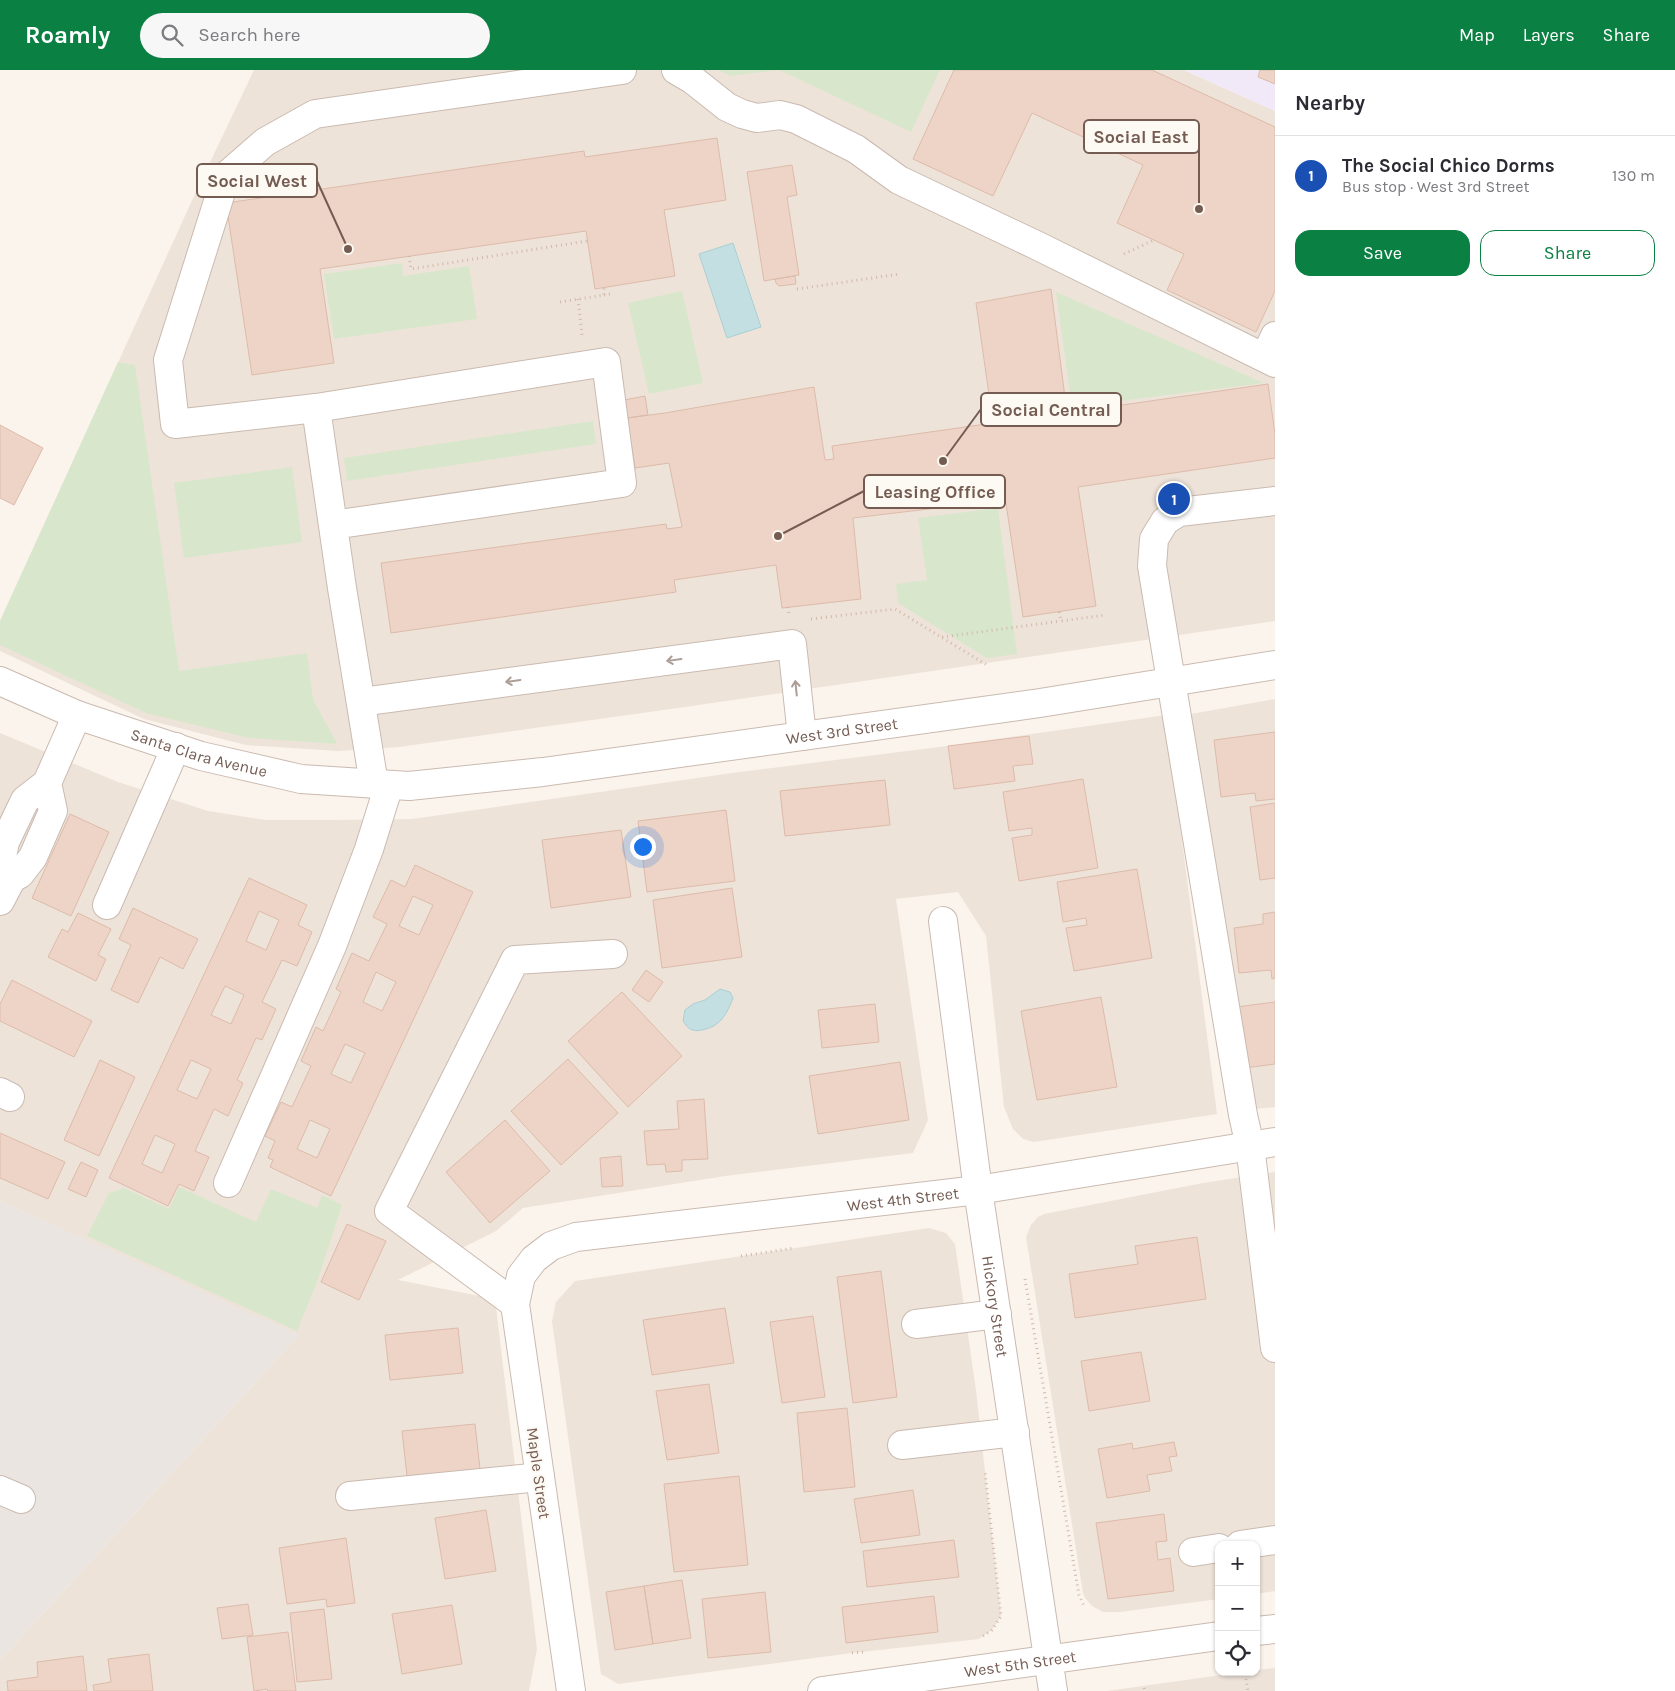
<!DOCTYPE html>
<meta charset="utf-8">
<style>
body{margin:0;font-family:Karla,sans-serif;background:#f7f7f7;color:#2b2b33}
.controls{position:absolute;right:15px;bottom:15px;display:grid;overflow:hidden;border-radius:10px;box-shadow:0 1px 4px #0004}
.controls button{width:45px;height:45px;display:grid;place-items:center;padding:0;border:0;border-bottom:1px solid #e1e1e2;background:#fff;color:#2b2b33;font:25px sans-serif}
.you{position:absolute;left:642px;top:776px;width:18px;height:18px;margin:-12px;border:4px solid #fff;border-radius:50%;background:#1a73e8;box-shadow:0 0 0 8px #1a73e833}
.badge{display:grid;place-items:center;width:32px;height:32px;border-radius:50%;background:#0b8043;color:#fff;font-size:16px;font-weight:700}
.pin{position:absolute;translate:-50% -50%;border:2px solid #fff;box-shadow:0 1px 5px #0006}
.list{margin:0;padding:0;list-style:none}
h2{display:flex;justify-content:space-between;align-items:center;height:65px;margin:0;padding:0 20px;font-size:21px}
h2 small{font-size:16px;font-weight:400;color:#7c7c81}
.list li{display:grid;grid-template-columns:32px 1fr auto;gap:15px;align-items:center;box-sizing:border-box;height:80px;padding:0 20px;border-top:1px solid #e1e1e2}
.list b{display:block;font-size:19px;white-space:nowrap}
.list p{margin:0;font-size:16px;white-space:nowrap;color:#7c7c81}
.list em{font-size:16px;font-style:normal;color:#7c7c81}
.actions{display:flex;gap:10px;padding:15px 20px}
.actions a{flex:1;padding:11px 0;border:1px solid #0b8043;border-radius:15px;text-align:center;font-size:18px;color:#0b8043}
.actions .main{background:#0b8043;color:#fff}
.icon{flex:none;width:28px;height:28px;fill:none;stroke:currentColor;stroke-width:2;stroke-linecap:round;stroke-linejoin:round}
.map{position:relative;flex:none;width:1275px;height:1621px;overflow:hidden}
header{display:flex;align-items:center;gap:30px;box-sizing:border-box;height:70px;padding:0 25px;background:#0b8043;color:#fff}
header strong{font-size:24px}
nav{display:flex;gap:28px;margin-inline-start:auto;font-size:18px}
.search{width:350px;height:45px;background:#f7f7f7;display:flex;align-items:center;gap:12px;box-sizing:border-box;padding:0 18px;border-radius:28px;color:#7c7c81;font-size:19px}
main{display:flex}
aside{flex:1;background:#fff}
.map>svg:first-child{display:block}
.residential{fill:#eee3d9}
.industrial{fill:#ebe5e1}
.education{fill:#f1e9f7}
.green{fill:#d8e7cc}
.water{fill:#c3dfe2;stroke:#aacfd3}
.building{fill:#edd4c7;stroke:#dba;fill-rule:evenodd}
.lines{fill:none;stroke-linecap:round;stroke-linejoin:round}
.minor-casing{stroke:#cabab0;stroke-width:30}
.path{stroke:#d2b8aa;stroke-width:3;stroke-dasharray:1 4;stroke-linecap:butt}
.minor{stroke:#fff;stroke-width:28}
.oneway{stroke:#ac9d97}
.labels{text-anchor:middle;stroke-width:4;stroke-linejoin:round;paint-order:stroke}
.street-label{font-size:16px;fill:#745c52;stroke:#fdf9f3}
.leader{fill:none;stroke:#745c52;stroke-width:2}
.callout-dot{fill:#745c52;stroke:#fdf9f3;stroke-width:2}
.callout{fill:#fdf9f3;stroke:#745c52;stroke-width:2}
.callout-label{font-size:18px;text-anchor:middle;font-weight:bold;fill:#745c52}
</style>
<header>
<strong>Roamly</strong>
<div class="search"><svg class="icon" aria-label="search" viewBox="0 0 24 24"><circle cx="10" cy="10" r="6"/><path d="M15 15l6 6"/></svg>Search here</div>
<nav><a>Map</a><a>Layers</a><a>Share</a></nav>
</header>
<main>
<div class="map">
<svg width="1275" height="1621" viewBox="0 0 1275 1621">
<rect width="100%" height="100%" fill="#fbf4ec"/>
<path class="residential" d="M254,0H1184L1275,41V551L678,638L399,677L338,681L246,675L144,649L0,581V551L195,124Z
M1275,629V1037L1246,1040L1180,646Z
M1166,645L1217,1044L1034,1072L1023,1069L1013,1059L1004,1037L986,866L958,822L896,829L928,1050L913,1083L725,1106L523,1138L496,1161L398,1210L495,1229L537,1579L529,1621H0V1590L298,1266L0,1131V663L118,712L208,741L265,750H339L412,749L732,703L939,677Z
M1275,1102V1521L1256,1524V1475H1219V1529L1120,1542H1103L1092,1536L1085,1528L1083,1523L1026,1167L1031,1155L1038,1147L1044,1144L1203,1113Z
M929,1158L946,1163L955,1174L976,1320L1001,1546L992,1560L979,1569L852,1583L618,1614L601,1604L552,1251L556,1232L575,1211Z
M1275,1598V1621H1107L1243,1602H1256V1600Z"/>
<path class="industrial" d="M0,1131L299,1265L0,1590Z"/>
<path class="education" d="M1184,0H1275V41Z"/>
<path class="green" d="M719,0H940L911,62L779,0L730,6Z
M402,193L403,206L469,196L477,249L334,269L324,204Z
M682,221L703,313L649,324L628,233Z
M1056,222L1264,313L1072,337Z
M118,292L135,295L179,601L307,583L313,629L337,674L249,668L146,643L0,575V551Z
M593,351L596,374L347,411L344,388Z
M292,397L302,472L184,488L174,413Z
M998,438L1017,584L987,588L898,533L896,514L927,510L918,448Z
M179,1117L256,1152L271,1119L317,1138L322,1125L342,1135L317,1212L297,1261L87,1166L109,1123L124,1118L169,1139Z"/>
<path class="water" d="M733,173L761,257L727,268L699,184Z
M720,919L730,922L733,928C727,944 720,957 702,960C692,962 688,959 683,951L685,940L693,934L705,930Z"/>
<path class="building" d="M954,0H1152L1275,57V221L1256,262L1167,220L1184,184L1117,153L1143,95L1032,43L993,126L913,89Z
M1260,0H1275V14L1258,7Z
M717,68L726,130L664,140L675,206L595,219L586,161L320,199L334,293L252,305L226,133L584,81L585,87Z
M792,95L797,125L787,127L799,205L764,211L747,102Z
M795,206L796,214L779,216L776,213L775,209Z
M1051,219L1067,343L1268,314L1275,364V388L1078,417L1096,536L1023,547L1005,427L937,438L853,448L861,529L782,538L776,495L674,510L676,522L391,563L381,493L666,454L667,459L682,457L669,393L635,398L627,348L665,343L814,317L825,390L834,389L832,376L993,353L976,233Z
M645,326L648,345L627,348L624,330Z
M0,355L43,378L14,435L0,428Z
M1275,662V729L1256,731L1255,723L1221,727L1214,670Z
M1029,666L1033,694L1013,696L1015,711L954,719L948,676Z
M1083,709L1098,798L1019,811L1012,768L1032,765V758L1009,761L1003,722Z
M885,710L890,755L785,766L780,721Z
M1275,733V808L1260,810L1250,737Z
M726,740L735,811L647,822L638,751Z
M70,744L109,762L71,846L32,828Z
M621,760L631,827L551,838L542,770Z
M415,795L473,822L331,1126L270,1097L273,1090L268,1088L275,1071L265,1066L281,1032L292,1037L311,996L301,991L316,957L323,961L341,922L336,919L352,883L369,891L387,854L373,847L391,810L405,817ZM413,826L433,835L419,865L399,856ZM376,902L396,912L382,941L363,932ZM345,974L365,983L351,1013L331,1004ZM310,1050L330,1059L317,1088L297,1079Z
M1137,799L1152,888L1074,901L1066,858L1087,855L1086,848L1063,852L1057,812Z
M249,808L307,835L298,855L312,862L297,896L282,890L262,932L276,939L262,970L256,968L237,1010L243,1013L228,1046L214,1039L195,1081L209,1087L194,1121L179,1114L168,1136L109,1108ZM259,841L279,850L266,880L246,871ZM225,916L244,925L231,954L211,945ZM191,990L211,999L197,1029L177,1020ZM155,1065L175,1074L162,1103L142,1094Z
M732,818L742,887L662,898L653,830Z
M133,838L198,869L183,899L160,887L138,933L111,920L131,875L119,869Z
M1275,842V908L1272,909L1271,900L1239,903L1234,858L1263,854V844Z
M78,843L111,859L98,885L106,889L96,911L48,887L62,859L68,862Z
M646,900L663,912L649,932L632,920Z
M12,910L92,951L74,987L0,951V934Z
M622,922L682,986L628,1037L568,971Z
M1101,927L1117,1017L1037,1030L1021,941Z
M1275,932V994L1245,998L1236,937Z
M875,934L879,972L822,978L818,940Z
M568,989L618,1043L561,1095L511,1041Z
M100,990L135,1007L99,1086L64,1070Z
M900,992L909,1050L818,1064L809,1006Z
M704,1029L708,1089L682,1090V1101L666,1102L665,1094L647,1095L644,1061L679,1059L677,1031Z
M505,1050L550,1101L490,1153L446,1102Z
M0,1063L65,1092L48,1129L0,1108Z
M621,1086L623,1116L602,1117L600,1088Z
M81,1092L98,1100L86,1127L68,1119Z
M347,1154L386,1171L359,1230L321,1212Z
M1197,1167L1206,1229L1075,1248L1069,1204L1138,1194L1135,1176Z
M881,1201L897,1327L853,1333L837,1207Z
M725,1238L734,1293L652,1305L643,1250Z
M813,1246L825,1327L782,1333L770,1252Z
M458,1258L463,1303L390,1310L385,1265Z
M1141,1282L1150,1331L1089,1341L1081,1291Z
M709,1314L719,1383L667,1390L656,1321Z
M847,1338L855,1417L804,1422L797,1343Z
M475,1354L480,1399L407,1406L402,1361Z
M1174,1372L1177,1386L1169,1387L1172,1401L1147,1405L1150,1421L1107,1428L1098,1379L1132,1373L1133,1379Z
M739,1406L748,1495L674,1502L664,1414Z
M913,1420L920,1465L861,1473L854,1429Z
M486,1440L496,1501L445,1509L435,1448Z
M1164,1444L1167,1471L1156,1472L1158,1490L1170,1488L1174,1521L1108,1529L1096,1453Z
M346,1468L355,1533L327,1537L326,1529L287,1534L279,1478Z
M954,1470L959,1507L867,1517L863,1481Z
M682,1510L691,1568L653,1574L644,1516Z
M644,1516L653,1574L615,1580L606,1522Z
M765,1522L771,1582L708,1588L702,1529Z
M934,1526L938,1562L846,1573L842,1537Z
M248,1534L253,1565L222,1569L217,1538Z
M452,1535L462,1594L402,1604L392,1544Z
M324,1539L332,1609L297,1612L290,1543Z
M288,1562L296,1621H268L267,1619L254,1621L247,1567Z
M149,1584L153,1621H94L93,1615L111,1612L108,1589Z
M83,1586L87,1621H8L7,1611L38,1607L37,1592Z"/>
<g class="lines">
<g class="minor-casing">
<g id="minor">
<path d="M676,0L693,10L727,37L742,44L757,48L780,45L796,49L856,79L899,110L1038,176L1275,293"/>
<path d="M1265,287L1275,266"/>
<path d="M316,338L175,354L168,290L226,106L265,72L315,44L622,0"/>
<path d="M1275,431L1179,442L1165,451L1154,469L1152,496L1243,1045L1250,1076L1275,1278"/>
<path d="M333,455L622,413L606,292L316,338L342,518L374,714"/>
<path id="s1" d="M0,611L77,645L201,686L301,709L409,716L543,702L1040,633L1275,595"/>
<path d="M361,632L792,574L802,666"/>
<path d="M47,713L53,741L33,787L20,804L12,808L5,800L1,791L5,772L25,730L47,713L77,645"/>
<path d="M0,831L12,808"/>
<path d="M107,835L176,677"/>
<path id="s2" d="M943,851L978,1120L1053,1621"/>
<path d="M0,1022L10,1027"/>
<path d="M228,1113L332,876L369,779L389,715"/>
<path d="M515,1234L389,1141L515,890L613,884"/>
<path d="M916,1254L997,1244"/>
<path d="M902,1375L1015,1362"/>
<path d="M0,1420L21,1429"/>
<path d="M350,1426L540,1407"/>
<path d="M1240,1475L1275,1470"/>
<path d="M1193,1482L1219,1478"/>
<path d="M1256,1561L1275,1559"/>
<path id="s3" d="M571,1621L515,1234L521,1206L534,1189L551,1176L576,1167L978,1120L1275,1072"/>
<path id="s4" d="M822,1621L1219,1566"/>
</g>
</g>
<path class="path" d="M1124,184L1154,170
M409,186L411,199L587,171
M797,219L900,204
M604,225L610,224
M578,229L582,265
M560,232L604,225V218
M788,537L789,544
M1059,542L1061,551L1106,545
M811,549L895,539L987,595
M942,567L1061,551
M741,1186L794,1178
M1025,1209L1079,1525L1084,1536
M983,1566L992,1560L1001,1546L985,1402
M852,1583L864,1582
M1245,1604L1248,1621
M1144,1618L1145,1621"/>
<use href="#minor" class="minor"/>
</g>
<defs><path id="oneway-shaft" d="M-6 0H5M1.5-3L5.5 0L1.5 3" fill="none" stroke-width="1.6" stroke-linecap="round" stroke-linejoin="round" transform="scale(1.25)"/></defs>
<g class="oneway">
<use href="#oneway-shaft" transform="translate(674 590) rotate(172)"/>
<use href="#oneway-shaft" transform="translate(513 611) rotate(172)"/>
<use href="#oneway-shaft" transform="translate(796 618) rotate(-96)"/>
</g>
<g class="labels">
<g class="street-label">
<text dy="6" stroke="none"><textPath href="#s1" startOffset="862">West 3rd Street</textPath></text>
<text dy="6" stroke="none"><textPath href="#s1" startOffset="212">Santa Clara Avenue</textPath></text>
<text dy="6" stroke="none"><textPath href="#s3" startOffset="818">West 4th Street</textPath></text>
<text dy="6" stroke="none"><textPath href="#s2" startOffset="389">Hickory Street</textPath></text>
<text transform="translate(539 1403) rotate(82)" y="6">Maple Street</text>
<text dy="6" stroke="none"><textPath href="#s4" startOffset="200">West 5th Street</textPath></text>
</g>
</g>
<path class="leader" d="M1199 139L1199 67M348 179L317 111M943 391L981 339M778 466L864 421"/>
<g class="callout-dot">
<circle cx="1199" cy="139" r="5"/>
<circle cx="348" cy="179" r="5"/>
<circle cx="943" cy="391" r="5"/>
<circle cx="778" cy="466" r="5"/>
</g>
<g class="callout">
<rect x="1084" y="50" width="115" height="33" rx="5"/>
<rect x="197" y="94" width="120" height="33" rx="5"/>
<rect x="981" y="323" width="140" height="33" rx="5"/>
<rect x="864" y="405" width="141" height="33" rx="5"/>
</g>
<g class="callout-label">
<text x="1141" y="73">Social East</text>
<text x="257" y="117">Social West</text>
<text x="1051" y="346">Social Central</text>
<text x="935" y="428">Leasing Office</text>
</g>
</svg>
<div class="controls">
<button>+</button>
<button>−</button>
<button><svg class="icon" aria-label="locate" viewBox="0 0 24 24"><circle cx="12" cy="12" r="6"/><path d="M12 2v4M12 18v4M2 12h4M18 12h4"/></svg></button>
</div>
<div class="you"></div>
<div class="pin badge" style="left:1174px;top:429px;background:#1a4fb4">1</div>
</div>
<aside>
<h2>Nearby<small></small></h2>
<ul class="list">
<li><span class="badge" style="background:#1a4fb4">1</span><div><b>The Social Chico Dorms</b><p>Bus stop · West 3rd Street</p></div><em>130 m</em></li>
</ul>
<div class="actions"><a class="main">Save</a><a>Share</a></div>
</aside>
</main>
